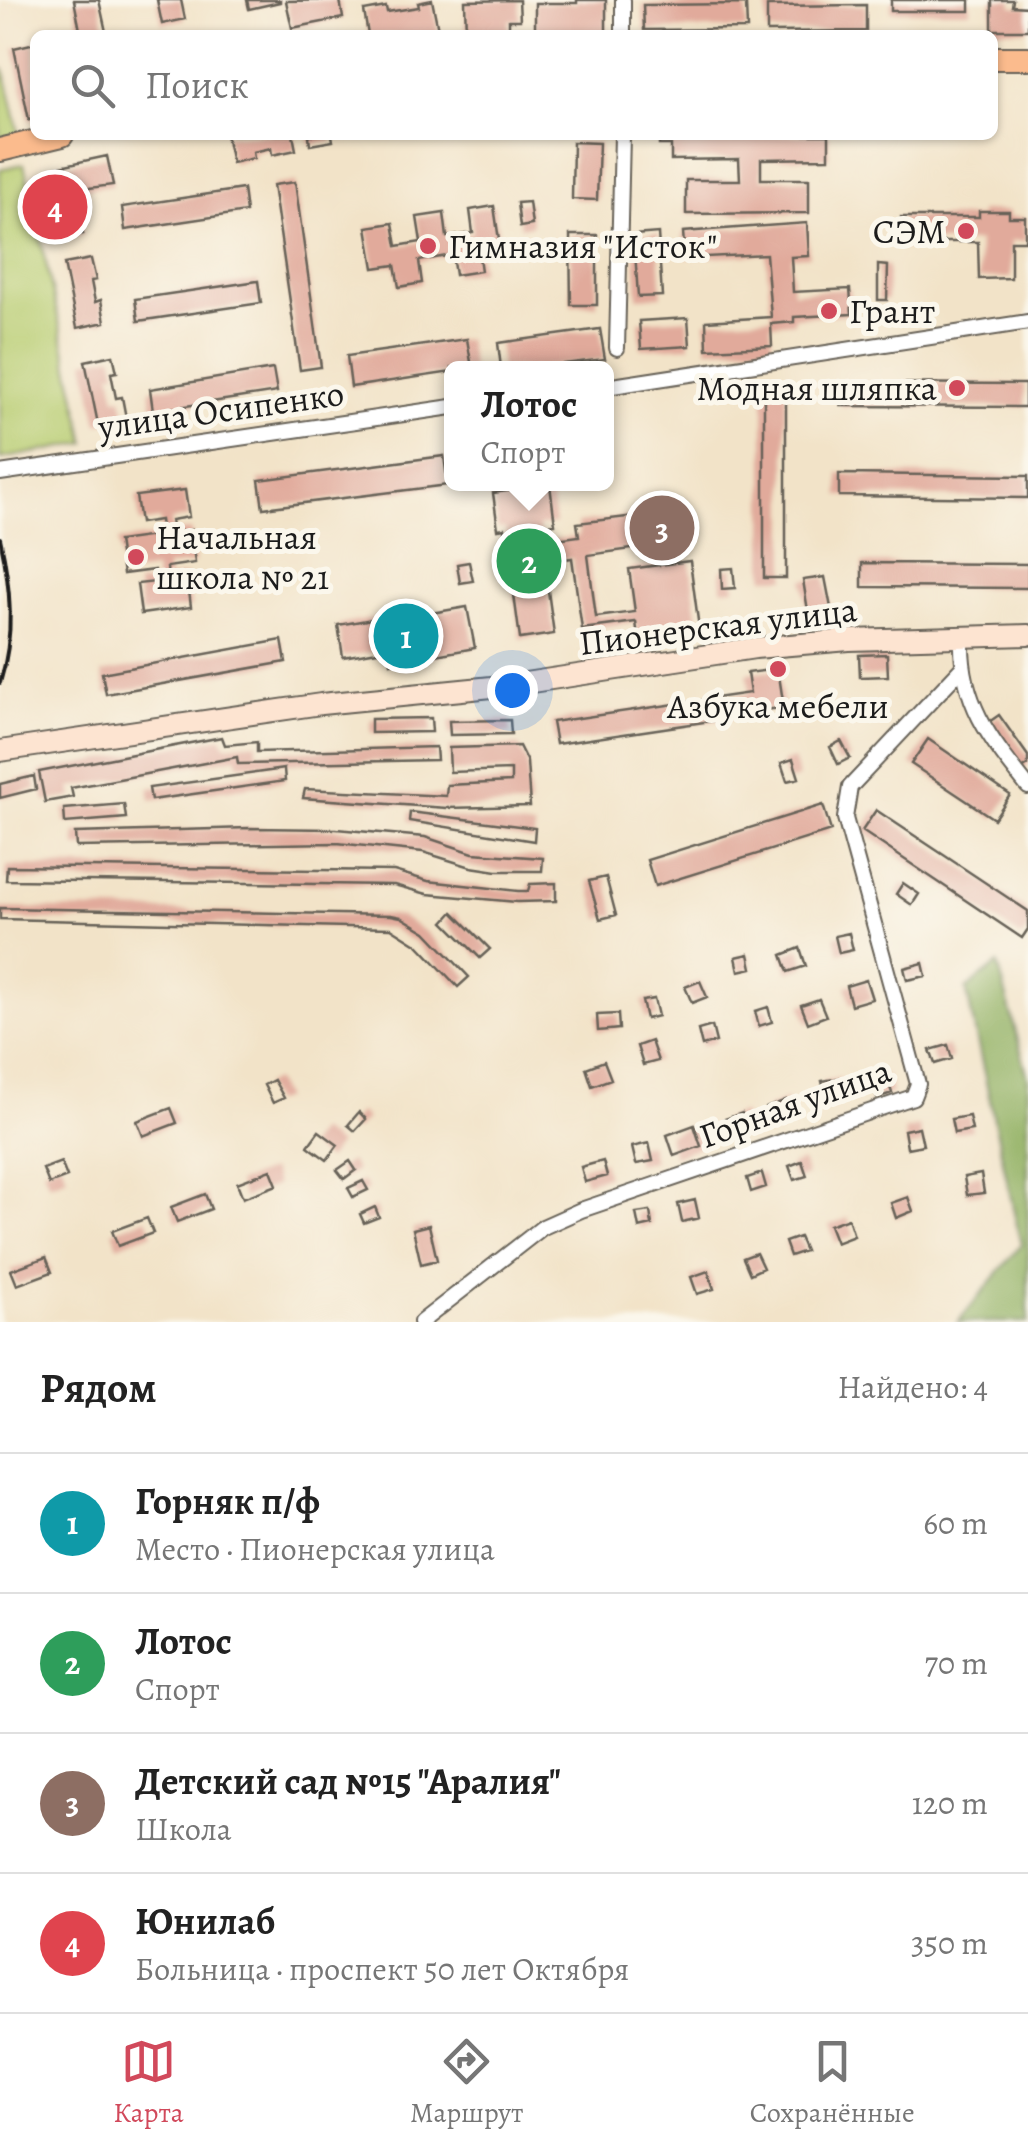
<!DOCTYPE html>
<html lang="ru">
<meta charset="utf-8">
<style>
body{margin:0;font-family:Alegreya,serif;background:#f6f6f6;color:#222}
.you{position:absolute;left:512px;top:690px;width:35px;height:35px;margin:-25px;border:8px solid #fff;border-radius:50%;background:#1a73e8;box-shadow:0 0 0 15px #1a73e833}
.badge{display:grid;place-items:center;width:65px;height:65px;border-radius:50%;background:#d1495b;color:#fff;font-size:32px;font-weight:700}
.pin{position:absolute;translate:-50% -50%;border:5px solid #fff;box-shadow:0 2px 10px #0006}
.popup{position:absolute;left:444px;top:361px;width:170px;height:130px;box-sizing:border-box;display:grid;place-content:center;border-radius:15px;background:#fff;filter:drop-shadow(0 2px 8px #0005);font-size:32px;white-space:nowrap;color:#767676}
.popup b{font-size:38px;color:#222}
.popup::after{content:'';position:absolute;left:50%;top:100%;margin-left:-20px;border:20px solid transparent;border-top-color:#fff}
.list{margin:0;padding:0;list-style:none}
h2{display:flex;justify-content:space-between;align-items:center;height:130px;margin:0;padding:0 40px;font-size:42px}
h2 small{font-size:32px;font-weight:400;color:#767676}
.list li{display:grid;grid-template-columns:65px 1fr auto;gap:30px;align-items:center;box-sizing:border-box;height:140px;padding:0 40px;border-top:2px solid #e0e0e0}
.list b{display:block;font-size:38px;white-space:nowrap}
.list p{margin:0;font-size:32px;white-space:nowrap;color:#767676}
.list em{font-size:32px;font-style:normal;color:#767676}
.icon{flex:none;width:55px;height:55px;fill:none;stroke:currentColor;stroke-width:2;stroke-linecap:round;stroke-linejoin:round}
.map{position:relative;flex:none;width:1028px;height:1322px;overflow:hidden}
.search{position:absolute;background:#fff;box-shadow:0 2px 8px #0004;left:30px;right:30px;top:30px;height:110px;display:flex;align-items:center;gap:25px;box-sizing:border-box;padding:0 35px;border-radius:15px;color:#767676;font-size:38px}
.sheet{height:690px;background:#fff}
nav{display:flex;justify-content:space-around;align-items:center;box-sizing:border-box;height:140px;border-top:2px solid #e0e0e0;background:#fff;font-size:28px;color:#767676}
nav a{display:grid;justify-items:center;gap:5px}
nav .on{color:#d1495b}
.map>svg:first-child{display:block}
.green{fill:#b7cc70;stroke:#6a7446;stroke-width:2.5}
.forest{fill:#91b062;stroke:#56663f;stroke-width:2.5}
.building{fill:#e1aa9b}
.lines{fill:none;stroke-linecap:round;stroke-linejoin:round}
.street-casing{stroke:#676258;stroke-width:18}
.secondary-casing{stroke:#676258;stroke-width:24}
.primary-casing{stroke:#676258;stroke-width:26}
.street{stroke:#fff;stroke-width:14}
.secondary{stroke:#fde4d1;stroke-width:20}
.primary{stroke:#fbbb8d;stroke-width:22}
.rail{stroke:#1c1c1c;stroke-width:4}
.poi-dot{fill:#d1495b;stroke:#fbf7ec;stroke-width:4}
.labels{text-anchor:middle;stroke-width:10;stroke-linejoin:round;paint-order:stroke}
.poi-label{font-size:35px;fill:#1c1c1c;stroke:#fbf7ec;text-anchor:start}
.street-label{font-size:35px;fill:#1c1c1c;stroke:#fbf7ec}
</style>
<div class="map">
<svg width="1028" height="1322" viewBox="0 0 1028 1322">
<rect width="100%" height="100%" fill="#fbf7ec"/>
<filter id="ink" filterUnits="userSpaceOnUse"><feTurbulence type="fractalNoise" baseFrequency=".01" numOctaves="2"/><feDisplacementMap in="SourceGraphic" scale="20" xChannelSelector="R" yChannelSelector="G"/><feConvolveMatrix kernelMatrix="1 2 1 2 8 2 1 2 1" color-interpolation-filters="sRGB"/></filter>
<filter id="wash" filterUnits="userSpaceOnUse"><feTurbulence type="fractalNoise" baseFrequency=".0048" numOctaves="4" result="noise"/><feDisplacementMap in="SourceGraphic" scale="40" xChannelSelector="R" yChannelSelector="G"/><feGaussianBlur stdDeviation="2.25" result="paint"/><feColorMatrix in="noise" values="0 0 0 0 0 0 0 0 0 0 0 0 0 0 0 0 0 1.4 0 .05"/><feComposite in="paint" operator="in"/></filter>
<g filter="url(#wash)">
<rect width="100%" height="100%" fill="#f2e3c8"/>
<path class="green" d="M0,69H4L19,134L0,139Z
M24,164L86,443L0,459V169Z"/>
<path class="forest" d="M998,964L1028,1078V1322H958L1021,1245L966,989Z"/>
<g id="blocks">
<path class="building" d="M74,0H99L106,32L81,35Z
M157,0H181L185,19L162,24Z
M247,0H280V2L249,9Z
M340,0L343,18L292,28L286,1Z
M432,0L439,34L368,35L364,11L386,7L387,12L419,7L418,3Z
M519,0L520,20H509V33L466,34L465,1Z
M577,0H606V34H535V3H577Z
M891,0H970V11H891Z
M992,0H1013L1012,6L1028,7V30H992Z
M746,4L747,29L644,30L643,5Z
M866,5V31L767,32V6Z
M35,43V118L29,120L14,48Z
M226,135H293L296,150L272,155L271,148L253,152L254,158L232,163Z
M309,135H332L333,141L310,145Z
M659,135H829V158L761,159V179H809V213L686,214V180H740L739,159L671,160V145H659Z
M573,142L599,143L597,200L572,199Z
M107,156L113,185L73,190L83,234L55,239L43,179L51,168Z
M295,182L321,367L300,370L273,185Z
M243,189L246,212L125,230L122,207Z
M529,202L532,225L520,227L517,203Z
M494,206L500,247L478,250L481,271L455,275L452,255L419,261L422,283L399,287L395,265L374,268L367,227L393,223L397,246L421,242L417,217L444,213L447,237L473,233L470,210Z
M979,211H1009V217H1025V241H1011V278L979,279L978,242H924V248H901V217H979Z
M807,223L809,256L791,257L793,292L850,289L852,314L794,317V322L771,324L772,346L707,349L706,321L771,317L766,254L685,258L683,232Z
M658,233L662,296L638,297L634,235Z
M570,235H597V305H571Z
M91,259L96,280L91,281L95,302L101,300L105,322L77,328L64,264Z
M878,265L888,266L887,300H878Z
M258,281L261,303L138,321L135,299Z
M688,318L690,346L641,349L639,321Z
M600,329L605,359L531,368H501L498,343Z
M467,339L472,368H452V372L351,387L347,356Z
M113,355L117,372L111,373L116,398L122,397L126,418L98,424L85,361Z
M273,369L277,392L153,411L150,389Z
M841,383L1025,384V407L841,406Z
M764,391H786V578H764Z
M444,456L448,485L263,508L259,480Z
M839,474L1028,476V498L839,496Z
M550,485L555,524L539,526L541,541L579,536L577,523L685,510L690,541L588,555L596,617L635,612L629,569L690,561L699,628L638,637L636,622L582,629L572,558L544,562L554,634L520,639L505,528L498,529L493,493Z
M185,490L189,517L171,520L173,532L191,530L195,563L167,567L168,578L187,575L191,607L141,614L137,584L156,582L154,570L123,574L118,541L162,535L160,520L140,523L136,496Z
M469,562L473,581L460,583L457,564Z
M862,563L1028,564V588L862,587Z
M733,568L735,588L722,589L721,569Z
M825,577L832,613L809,617L803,580Z
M467,607L475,648L391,663L389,649L343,657L338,625L418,611L419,615Z
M282,640L286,662L106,694L102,673Z
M887,654L888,676L860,677L859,655Z
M778,669L784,708L737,712L738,717L556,744L552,722L750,693L747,673Z
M999,715L1028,756V765L1022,769L989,722Z
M431,718L432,732L371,733V719Z
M510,720L511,734L450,735L449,721Z
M222,737L225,745L257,742V752L436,747L437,760L238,764L237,757L71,788L73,797L45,802L39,772Z
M928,739L1010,795L994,819L911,764Z
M841,741L850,758L838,764L830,747Z
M519,746L527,762L530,806L447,808L303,798L305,789L446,796L447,785L511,782V770L450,772L449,748Z
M793,759L799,778L787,781L781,763Z
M284,769L285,781L151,800L149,788Z
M34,776L36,789L0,798V784Z
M124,804L126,818L65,823L64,809Z
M823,805L831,831L655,886L647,860Z
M876,810L1028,911V929L1022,938L862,831Z
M410,812L535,828L534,841L409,821Z
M249,828L336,829L425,837L473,853L543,858L542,871H497L471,867L423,852L337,843L76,847L75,833Z
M7,866L394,871L428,881L518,891H528L530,884L556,883V901L517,902L427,894L394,885L6,880Z
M606,877L616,915L600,919L589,881Z
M903,883L919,894L912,905L896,894Z
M0,908L391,915L401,917L426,932L469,977L458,987L418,945L391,928L0,919Z
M453,912L490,949L480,958L444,922Z
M849,933L853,950L839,953L835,936Z
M800,948L806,966L788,972L782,955Z
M749,954L752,968L739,971L736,957Z
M923,963L926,976L907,980L904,968Z
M866,980L872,999L851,1005L846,986Z
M700,981L707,997L692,1003L685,987Z
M654,999L658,1016L646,1019L642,1001Z
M819,999L826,1016L808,1023L801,1005Z
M768,1007L772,1022L759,1026L755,1011Z
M618,1014L619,1029L598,1031L597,1015Z
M712,1026L716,1042L702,1046L698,1030Z
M651,1041L658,1061L643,1065L637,1046Z
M948,1045L952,1059L935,1064L930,1050Z
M604,1061L611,1079L592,1086L586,1068Z
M886,1075L892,1093L877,1098L871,1080Z
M840,1078L843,1096L826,1099L822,1081Z
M274,1080L284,1098L273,1103L264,1085Z
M786,1100L790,1112L770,1120L766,1108Z
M171,1108L177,1123L143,1136L137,1121Z
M359,1112L366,1119L355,1131L348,1125Z
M742,1113L746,1125L727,1132L722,1120Z
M969,1116L972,1130L954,1133L951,1119Z
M694,1125L701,1146L674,1156L667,1135Z
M919,1127L923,1145L907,1148L904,1130Z
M319,1131L338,1145L327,1160L308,1146Z
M649,1143L653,1161L636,1164L632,1147Z
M350,1161L356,1170L344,1179L337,1170Z
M603,1161L607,1176L585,1182L581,1167Z
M802,1161L807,1176L794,1180L789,1166Z
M61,1162L67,1177L49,1184L43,1169Z
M271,1170L277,1185L243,1198L237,1183Z
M762,1173L766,1187L751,1192L747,1178Z
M981,1174L984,1193L967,1195L964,1177Z
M363,1181L368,1190L353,1197L348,1188Z
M205,1194L211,1209L177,1222L171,1207Z
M908,1197L913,1211L896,1218L891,1203Z
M695,1200L699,1218L682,1222L678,1204Z
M375,1207L379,1217L364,1223L360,1214Z
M650,1211L652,1225L639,1228L636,1213Z
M147,1218L153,1233L118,1246L112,1231Z
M848,1218L854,1236L836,1243L829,1225Z
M429,1225L437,1260L421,1264L413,1229Z
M799,1237L805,1251L790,1256L785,1242Z
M756,1253L763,1268L750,1274L743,1258Z
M46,1257L52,1272L17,1285L11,1270Z
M708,1271L714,1289L697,1294L691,1277Z"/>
</g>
</g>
<g filter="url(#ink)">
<use href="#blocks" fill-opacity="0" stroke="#676258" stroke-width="2.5"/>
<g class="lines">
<g class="street-casing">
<path id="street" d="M623,0V35
M617,348L622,135
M606,387L1028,322
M0,473L452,407
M962,638C960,702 990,739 1028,787
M421,1322L543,1227L581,1210L913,1097L918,1084L845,818L850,787L961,669"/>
</g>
<g class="secondary-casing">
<path id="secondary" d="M0,751L321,704L512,685L755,648L849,640L1028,635"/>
</g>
<g class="primary-casing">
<path id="primary" d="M993,58H1028
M0,150L62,135"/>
</g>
<use href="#street" class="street"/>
<use href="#secondary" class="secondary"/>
<use href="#primary" class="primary"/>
<path class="rail" d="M0,538C11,587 15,635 0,683"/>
</g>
</g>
<g class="poi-dot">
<circle cx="966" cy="231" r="10"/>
<circle cx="428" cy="246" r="10"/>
<circle cx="829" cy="311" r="10"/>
<circle cx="957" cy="388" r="10"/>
<circle cx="136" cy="557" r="10"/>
<circle cx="778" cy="669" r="10"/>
</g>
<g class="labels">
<g class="poi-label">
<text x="946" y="243" text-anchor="end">СЭМ</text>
<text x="448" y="258">Гимназия "Исток"</text>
<text x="849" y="323">Грант</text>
<text x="937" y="400" text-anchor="end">Модная шляпка</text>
<text x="156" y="549">Начальная<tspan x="156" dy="40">школа № 21</tspan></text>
<text x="778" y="718" text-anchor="middle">Азбука мебели</text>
</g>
<g class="street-label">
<text transform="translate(221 410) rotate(-8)" y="12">улица Осипенко</text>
<text transform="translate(718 626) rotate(-7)" y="12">Пионерская улица</text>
<text transform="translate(795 1103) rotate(-20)" y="12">Горная улица</text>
</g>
</g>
</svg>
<div class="you"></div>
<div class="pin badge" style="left:406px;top:636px;background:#0f9aa8">1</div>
<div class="pin badge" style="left:529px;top:561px;background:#2e9e5b">2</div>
<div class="popup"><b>Лотос</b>Спорт</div>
<div class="pin badge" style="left:662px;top:528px;background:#8d6e63">3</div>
<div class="pin badge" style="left:55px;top:207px;background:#e0444e">4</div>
<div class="search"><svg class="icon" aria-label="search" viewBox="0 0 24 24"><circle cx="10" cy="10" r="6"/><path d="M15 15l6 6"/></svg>Поиск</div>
</div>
<section class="sheet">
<h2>Рядом<small>Найдено: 4</small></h2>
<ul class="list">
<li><span class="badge" style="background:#0f9aa8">1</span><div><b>Горняк п/ф</b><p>Место · Пионерская улица</p></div><em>60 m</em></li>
<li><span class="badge" style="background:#2e9e5b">2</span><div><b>Лотос</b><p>Спорт</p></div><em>70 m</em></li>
<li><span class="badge" style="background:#8d6e63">3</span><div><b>Детский сад №15 &quot;Аралия&quot;</b><p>Школа</p></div><em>120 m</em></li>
<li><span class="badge" style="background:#e0444e">4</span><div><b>Юнилаб</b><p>Больница · проспект 50 лет Октября</p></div><em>350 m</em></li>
</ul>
</section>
<nav>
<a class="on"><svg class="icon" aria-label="map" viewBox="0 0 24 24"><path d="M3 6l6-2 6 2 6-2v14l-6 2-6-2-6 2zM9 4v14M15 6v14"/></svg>Карта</a>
<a><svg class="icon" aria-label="directions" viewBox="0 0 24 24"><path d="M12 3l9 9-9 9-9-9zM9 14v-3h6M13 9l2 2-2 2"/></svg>Маршрут</a>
<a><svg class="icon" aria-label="saved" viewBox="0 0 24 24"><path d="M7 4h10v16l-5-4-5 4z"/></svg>Сохранённые</a>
</nav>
